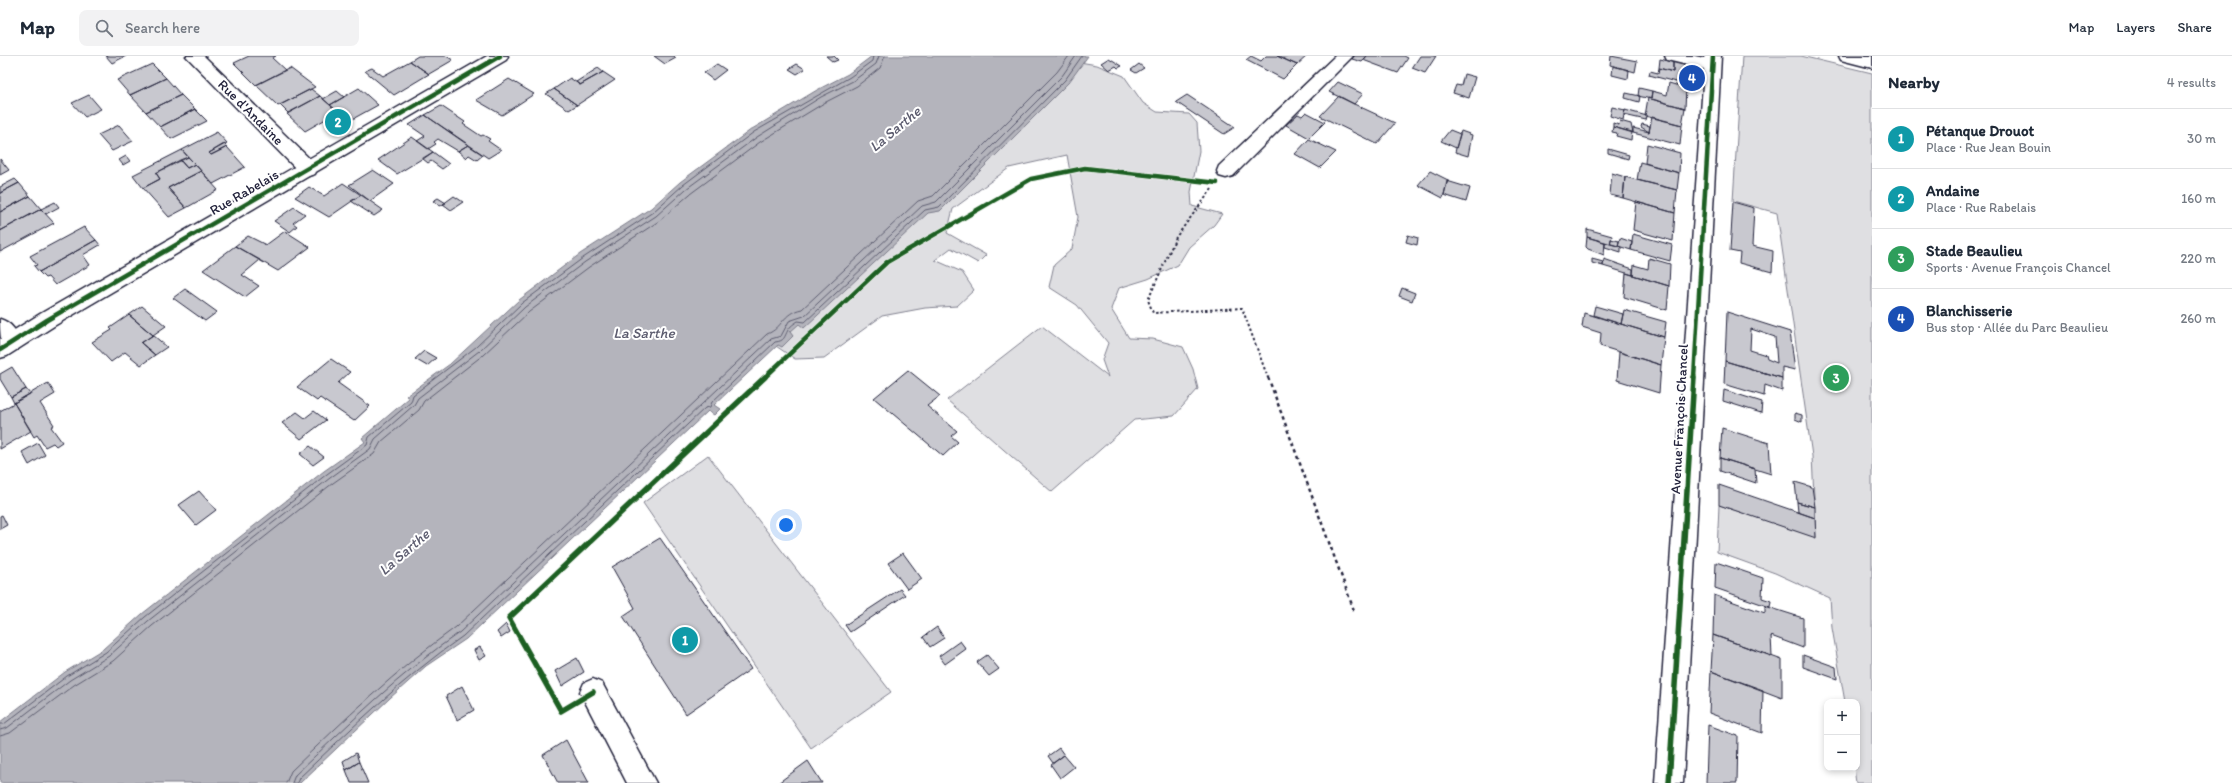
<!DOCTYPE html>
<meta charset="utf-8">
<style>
body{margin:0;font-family:Itim,sans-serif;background:#f2f2f3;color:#1f2937}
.controls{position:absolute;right:12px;bottom:12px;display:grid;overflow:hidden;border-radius:8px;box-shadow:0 2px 6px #0003}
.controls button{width:36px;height:36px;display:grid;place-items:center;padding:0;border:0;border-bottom:1px solid #e0e1e3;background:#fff;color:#1f2937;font:20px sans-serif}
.you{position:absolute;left:786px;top:469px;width:14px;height:14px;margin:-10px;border:3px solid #fff;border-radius:50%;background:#1a73e8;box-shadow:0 0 0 6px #1a73e833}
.badge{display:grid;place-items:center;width:26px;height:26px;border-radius:50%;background:#d1495b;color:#fff;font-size:13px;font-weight:700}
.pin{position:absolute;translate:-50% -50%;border:2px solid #fff;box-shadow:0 1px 4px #0006}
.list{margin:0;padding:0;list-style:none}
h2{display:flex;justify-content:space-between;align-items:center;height:52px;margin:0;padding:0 16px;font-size:17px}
h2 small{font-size:13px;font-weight:400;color:#747a83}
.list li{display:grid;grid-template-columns:26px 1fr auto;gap:12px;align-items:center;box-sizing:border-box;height:60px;padding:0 16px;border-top:1px solid #e0e1e3}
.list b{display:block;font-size:15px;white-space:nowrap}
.list p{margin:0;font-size:13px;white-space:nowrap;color:#747a83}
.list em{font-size:13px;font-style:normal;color:#747a83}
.icon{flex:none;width:22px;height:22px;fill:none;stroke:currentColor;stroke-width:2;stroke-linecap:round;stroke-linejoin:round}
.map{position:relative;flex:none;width:1872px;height:727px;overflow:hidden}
header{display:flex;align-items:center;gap:24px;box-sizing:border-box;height:56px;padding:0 20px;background:#fff;border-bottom:1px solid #e0e1e3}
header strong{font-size:19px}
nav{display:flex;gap:22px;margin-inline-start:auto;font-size:14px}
.search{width:280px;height:36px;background:#f2f2f3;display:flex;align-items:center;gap:10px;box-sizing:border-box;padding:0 14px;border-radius:8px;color:#747a83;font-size:15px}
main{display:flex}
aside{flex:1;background:#fff}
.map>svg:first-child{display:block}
.green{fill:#dfdfe2;stroke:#80808e}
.water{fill:#b4b4bc;stroke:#7a7a88}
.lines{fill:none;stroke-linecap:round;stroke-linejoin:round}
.shore{stroke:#5c5c6f;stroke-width:1}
.building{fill:#c8c8cf;stroke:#22223b;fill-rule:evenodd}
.street-casing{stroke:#22223b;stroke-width:3}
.secondary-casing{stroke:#22223b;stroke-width:3}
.path-far1{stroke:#22223b;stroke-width:2;stroke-dasharray:2.5 2.5;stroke-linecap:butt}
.path{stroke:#22223b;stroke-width:2.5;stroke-dasharray:3.5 3.5;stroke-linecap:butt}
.street{fill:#fff;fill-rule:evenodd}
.secondary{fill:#fff;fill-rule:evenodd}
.cycleway-far1-casing{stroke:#fff;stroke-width:6}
.cycleway-casing{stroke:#fff;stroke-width:8}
.cycleway-far1{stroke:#1b5e20;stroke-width:4.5}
.cycleway{stroke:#1b5e20;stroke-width:5.5}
.labels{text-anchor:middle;stroke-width:4;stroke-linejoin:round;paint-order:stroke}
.street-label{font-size:14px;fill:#22223b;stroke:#fff}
.water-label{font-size:15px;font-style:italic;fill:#5c5c6f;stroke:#fff}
</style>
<header>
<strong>Map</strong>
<div class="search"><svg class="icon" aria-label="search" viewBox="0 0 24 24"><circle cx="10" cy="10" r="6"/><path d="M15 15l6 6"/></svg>Search here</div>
<nav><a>Map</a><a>Layers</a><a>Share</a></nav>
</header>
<main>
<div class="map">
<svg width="1872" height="727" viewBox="0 0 1872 727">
<rect width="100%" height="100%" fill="#fff"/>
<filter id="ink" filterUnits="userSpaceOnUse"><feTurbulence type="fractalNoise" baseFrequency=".025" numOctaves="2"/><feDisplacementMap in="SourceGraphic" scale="8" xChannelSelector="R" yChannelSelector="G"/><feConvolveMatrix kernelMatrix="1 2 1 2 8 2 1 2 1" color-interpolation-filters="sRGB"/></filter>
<g filter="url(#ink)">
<path class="green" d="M1742,0H1801L1872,17V727H1856L1854,712H1857V646H1845L1832,572L1830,542L1775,517L1717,496L1719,449L1816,481L1812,400L1777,157L1733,145Z
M1062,3L1097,9L1124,20L1143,47L1157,56L1189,58L1197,67L1199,95L1191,136L1192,150L1222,158L1214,169L1189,191L1178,209L1148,223L1119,232L1111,253L1129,282L1153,283L1183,291L1193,313L1198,333L1174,360L1134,364L1052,436L947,344L1042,270L1108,321L1102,304L1108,287L1077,249L1049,231L1054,209L1072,193L1078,161L1067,99L1009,112L953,153L947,177L986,199L978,207L951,192L935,204L962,216L974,234L957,250L925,252L882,260L824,302L795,303L767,284Z
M708,399L891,636L811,692L643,447Z"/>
<path class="water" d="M872,0H1088L1069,26L940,155L928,157L804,272L799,268L790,276L793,280L782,291L778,289L714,349L720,353L714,359L708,355L466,583L426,610L390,642L300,727H0V666L65,616L103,593L142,558L324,415L365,386L362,382L409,342L406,340L450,308L519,244L580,198L651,152L680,126L752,73L817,34L848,18Z"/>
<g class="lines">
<path class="shore" d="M0,668H4L67,620L106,596L145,561L327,418L367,389L369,381L411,346L413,339L476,291L522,247L583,202L653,156L683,129L754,76L850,21L872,5L873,0
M0,674L7,672L70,624L109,600L148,565L330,422L370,393L375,383L414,349L418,342L479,295L525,251L585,206L656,160L686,133L757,81L821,41L853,25L876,8L879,0
M0,680L10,677L74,629L113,605L152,570L333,427L374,398L381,386L419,354L424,345L483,299L529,256L589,211L659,165L690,138L760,86L824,47L857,30L880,12L885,0
M286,727L291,715C344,664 396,614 456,571L767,278C783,272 782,257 802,253L918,145L933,140L1057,16L1069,0
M292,727L295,719C349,668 399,618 460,576L771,283L781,280L789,265L804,260L922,150L936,146L1062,20L1076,0
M297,727L299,722C352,672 403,622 463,580L705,352L710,351L712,346L775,286C785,285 784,281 788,274C790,270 795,267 798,265L805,266L925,154L939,151L1065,24L1082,0"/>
</g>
<path class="building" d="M106,0H126L112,7Z
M249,0H276L272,2L285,14L256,29L234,7Z
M418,0H446L453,4L429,18L410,5Z
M654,0H674L676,2L665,8Z
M826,0H834L838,4L833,6Z
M1251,0L1261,5L1266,0H1277L1297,9L1283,23L1246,4Z
M1277,0H1307L1297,9Z
M1354,0H1367L1362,6L1352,3Z
M1367,0H1404L1408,2L1398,17L1363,4Z
M1420,0H1436L1425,17L1412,12Z
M1611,0L1637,5L1635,16L1610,9Z
M1109,2L1122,10L1118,12L1116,10L1109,14L1101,7Z
M1660,3L1673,6V16L1659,12Z
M410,5L429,18L394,39L365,15L372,12L383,20Z
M1673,6L1688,10L1687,29L1649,19L1650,15L1658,17L1659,12L1673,16Z
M152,8L166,22L130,39L117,24Z
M717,8L726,14L713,24L704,17Z
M797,8L805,13L797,18L789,13Z
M1139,8L1144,12L1136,17L1131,14Z
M1613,10L1629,14L1628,23L1612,19Z
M290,12L315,31L278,50L256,29Z
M598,12L603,16L580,29L576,26Z
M603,16L615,24L577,49L554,33L570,22L580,29Z
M1464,18L1475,21L1469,42L1453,37L1456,29L1461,30Z
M166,22L181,39L146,56L130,39Z
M509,23L534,38L502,59L476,44Z
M1338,26L1363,38L1354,48L1329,36Z
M1669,27L1686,32L1685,52L1651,43L1652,35L1667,39Z
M359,32L378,49L349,65L330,49Z
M1639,32L1652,35L1651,43L1638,40Z
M311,33L320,40L288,57L280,49Z
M554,33L577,49L569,54L546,38Z
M337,35L344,41L330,49L323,43Z
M1626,37L1640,40L1639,46L1625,42Z
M89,39L101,53L85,61L72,47Z
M181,39L195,53L160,71L146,56Z
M1187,39L1235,71L1224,78L1176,46Z
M320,40L338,56L305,75L287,58Z
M1339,40L1354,48L1395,67L1377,88L1320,60Z
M1648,42L1685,52L1682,69L1645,60Z
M441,50L465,66L463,68L481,80L483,79L490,83L488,85L501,94L488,102L425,59Z
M1612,51L1625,54L1623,64L1610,60Z
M195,53L207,65L171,83L160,71Z
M1625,54L1647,60L1646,64L1624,59Z
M338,56L341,58L331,64L328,62Z
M1306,56L1325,66L1309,82L1286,69L1298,58L1302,60Z
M341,58L349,65L344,69L335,74L327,67Z
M425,59L468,89L458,95L438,83L434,86L436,88L428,93L417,85L425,80L409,69Z
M1652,61L1682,69L1680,89L1633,77V72L1649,76Z
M1620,65L1631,68L1633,77L1613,71V67L1619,69Z
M1642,68L1650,70L1649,76L1641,71Z
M119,69L133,85L112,95L98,79Z
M1613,71L1632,76L1631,84L1616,80L1617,77L1612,76Z
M1450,74L1460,78L1456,92L1441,85Z
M1461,75L1472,79L1468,100L1455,96Z
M217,76L227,87L209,97L211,99L227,91L245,111L213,128L182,94Z
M412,81L433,96L397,118L378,104Z
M1309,83L1336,96L1320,112L1295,98Z
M224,88L227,91L211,99L209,97Z
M1647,88L1680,97L1679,117L1645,107Z
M468,89L483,99L477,104L469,99L466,102L458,95Z
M1608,93L1629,99L1628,103L1608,97Z
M182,94L188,101L156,117L160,123L143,132L133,119Z
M433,96L449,108L442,113L431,105L428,107L423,103Z
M126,100L130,105L123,109L119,104Z
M188,101L195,108L187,112L180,104Z
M0,103L9,114L0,119Z
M180,104L187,112L195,108L201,115L168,132L186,152L169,161L143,132L160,123L156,117Z
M1640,106L1679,117L1677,134L1637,124Z
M373,114L394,128L370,145L349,129Z
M201,115L218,134L186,152L168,132Z
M1430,115L1448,124L1443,142L1418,129Z
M1612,117L1625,121L1623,142L1610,139Z
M1625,121L1677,134L1675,157L1623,142Z
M15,123L19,127L0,137V131Z
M1447,125L1470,132L1466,146L1444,139Z
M19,127L30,140L0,156V137Z
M343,127L361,139L329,161L295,141L309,131L324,140Z
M361,139L370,145L383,154L374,160L351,145Z
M30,140L41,153L0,175V156Z
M454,140L463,146L451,154L443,148Z
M438,142L446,147L440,150L433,145Z
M55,146L59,151L46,158L41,153Z
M1636,146L1675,157L1673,185L1633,174Z
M1733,146L1754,152L1752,190L1773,195L1772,216L1739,207L1740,197L1730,195Z
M294,151L305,158L293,167L297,170L290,176L274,165Z
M41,153L54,167L0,196V175Z
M84,171L96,184L39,216L34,210L37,209L30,200Z
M1587,173L1612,180L1610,188L1587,181Z
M285,175L310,191L278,215L235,190L248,180L266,189Z
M1633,178L1672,189L1670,205L1631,194Z
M1408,179L1418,182L1417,189L1406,186Z
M1587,181L1605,186L1604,199L1588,193L1586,191Z
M1620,182L1632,186L1631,194L1618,190Z
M1611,183L1619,185L1618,190L1610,188Z
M96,184L100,189L83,199L90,209L55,229L48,221L45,222L39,216Z
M1605,186L1621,191V196L1605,191Z
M235,190L260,204L242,219L259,230L245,241L203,214Z
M1649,202L1670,208L1669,230L1633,219L1634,209L1648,213Z
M1592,203L1603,206V210L1592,207Z
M1604,203L1633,213V219L1603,210Z
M1626,217L1669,230L1667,254L1624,241Z
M1402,232L1415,237L1412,245L1399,240Z
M185,233L217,256L205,265L173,242Z
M142,250L166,270L153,279L129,259Z
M1595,250L1623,258L1621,268L1593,259Z
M1624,254L1666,266L1664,281L1621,268Z
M1727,256L1790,276L1795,314L1782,311V322L1725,305ZM1751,273L1775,281L1777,307L1767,303L1766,299L1750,294Z
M1584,257L1664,281L1661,309L1600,290L1601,277L1582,271Z
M129,259L153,279L141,287L155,299L141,309L125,296L111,306L92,286L112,274L110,272Z
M153,279L167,291L155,299L141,287Z
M424,295L436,302L427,310L415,303Z
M1619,296L1661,309L1659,337L1617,324Z
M331,303L350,316L338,327L370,350L354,365L320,342L317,345L297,331Z
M1725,305L1782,322V335L1765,329L1764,340L1724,328Z
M12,311L26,333L11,341L0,323V318Z
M908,314L940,340L927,350L957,375L951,380L958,386L943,400L874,342Z
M48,327L55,338L40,347L54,369L51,371L62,386L56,390L53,387L45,391L37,379L34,381L14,347Z
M26,333L30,338L14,347L11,341Z
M1724,334L1762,346L1761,357L1723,345Z
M14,347L31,375L0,393V355Z
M314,355L326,364L301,383L282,367L297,356L305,362Z
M1795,357L1802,359V366L1795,363Z
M1722,372L1769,387L1771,418L1720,402Z
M38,387L45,399L29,409L22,396Z
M310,390L324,401L313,409L300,398Z
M1720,402L1755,413L1756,427L1720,415Z
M1795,426L1812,431L1815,451L1797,446Z
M1719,429L1815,462L1816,482L1719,449Z
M199,435L216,454L196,469L179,449Z
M1797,446L1815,451V462L1798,456Z
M2,459L7,469L0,473V460Z
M660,482L751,613L686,658L623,560L635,552L612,511Z
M903,497L922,523L907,533L888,507Z
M1716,506L1763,522L1762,542L1771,545L1770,551L1715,532Z
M900,533L905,539L850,576L845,569Z
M1714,539L1765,557V550L1803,562V592L1771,580L1772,600L1713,579Z
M506,568L510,576L501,582L497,576Z
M937,571L944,582L930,591L923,581Z
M1713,579L1782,604V642L1711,615Z
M960,585L966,593L945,608L939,600Z
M480,591L486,600L479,604L474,594Z
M987,599L999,613L989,620L977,606Z
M1803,599L1836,611L1837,623L1803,611Z
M577,602L584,616L562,630L555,615Z
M1711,615L1763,634L1762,677L1709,657Z
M462,630L474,654L457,664L446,640Z
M1708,669L1738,680L1737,727H1706Z
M566,684L589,727H558L543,699Z
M1059,692L1064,699L1053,707L1048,700Z
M356,697L359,706L346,714L343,705Z
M1064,699L1074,711L1060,722L1051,709Z
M808,705L822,727H778Z
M359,706L368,727H351L346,714Z"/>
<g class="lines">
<g class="street-casing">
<path id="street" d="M186,0H204L315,108L317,113L315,118L308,120L301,118Z
M1335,0H1353L1233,120L1226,122L1219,120L1217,115L1219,110Z
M1665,0H1695L1704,2L1705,0H1721L1683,727H1655L1704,13L1667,4Z
M1839,0H1872V12L1841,4Z
M0,263C11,266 17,276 22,286L19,292C0,300 0,278 0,263Z
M593,623L602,627L656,727H627L580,636L584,627Z"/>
</g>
<g class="secondary-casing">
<path id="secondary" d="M487,0H508L506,4L54,270L7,300L0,302V283L40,258Z"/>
</g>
<path class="path-far1" d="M1212,133L1176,181L1148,244L1153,257L1242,252L1268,322
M764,322L887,206L1031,123L1085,112L1202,126"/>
<path class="path" d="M1268,321L1355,557
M568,651L561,655L509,562L765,321"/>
<use href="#street" class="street"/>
<use href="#secondary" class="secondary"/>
<g class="cycleway-far1-casing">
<path id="cycleway-far1" d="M0,294L47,264L500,0
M764,322L887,206L1031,123L1085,112L1217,127
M1694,322L1713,0"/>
</g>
<g class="cycleway-casing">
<path id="cycleway" d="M593,636L561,655L509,562L765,321
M1669,727L1694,321"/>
</g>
<use href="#cycleway-far1" class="cycleway-far1"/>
<use href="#cycleway" class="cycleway"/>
</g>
</g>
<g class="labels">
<g class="street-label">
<text transform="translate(251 56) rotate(45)" y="5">Rue d'Andaine</text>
<text transform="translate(244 136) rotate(-30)" y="5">Rue Rabelais</text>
<text transform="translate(1679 363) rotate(-87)" y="5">Avenue François Chancel</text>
</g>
<g class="water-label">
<text transform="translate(895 73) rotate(-40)" y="5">La Sarthe</text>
<text x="644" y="282">La Sarthe</text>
<text transform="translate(404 496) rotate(-41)" y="5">La Sarthe</text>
</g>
</g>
</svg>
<div class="controls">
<button>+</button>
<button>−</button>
</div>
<div class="you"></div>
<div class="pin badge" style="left:685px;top:584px;background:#0f9aa8">1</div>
<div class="pin badge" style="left:338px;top:66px;background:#0f9aa8">2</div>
<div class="pin badge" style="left:1836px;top:322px;background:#2e9e5b">3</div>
<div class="pin badge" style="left:1692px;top:22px;background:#1a4fb4">4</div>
</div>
<aside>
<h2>Nearby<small>4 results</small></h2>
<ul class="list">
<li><span class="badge" style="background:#0f9aa8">1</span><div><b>Pétanque Drouot</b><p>Place · Rue Jean Bouin</p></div><em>30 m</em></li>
<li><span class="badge" style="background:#0f9aa8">2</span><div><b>Andaine</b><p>Place · Rue Rabelais</p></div><em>160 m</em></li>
<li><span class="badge" style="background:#2e9e5b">3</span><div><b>Stade Beaulieu</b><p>Sports · Avenue François Chancel</p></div><em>220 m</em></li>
<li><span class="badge" style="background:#1a4fb4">4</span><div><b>Blanchisserie</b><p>Bus stop · Allée du Parc Beaulieu</p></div><em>260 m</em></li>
</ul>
</aside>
</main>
